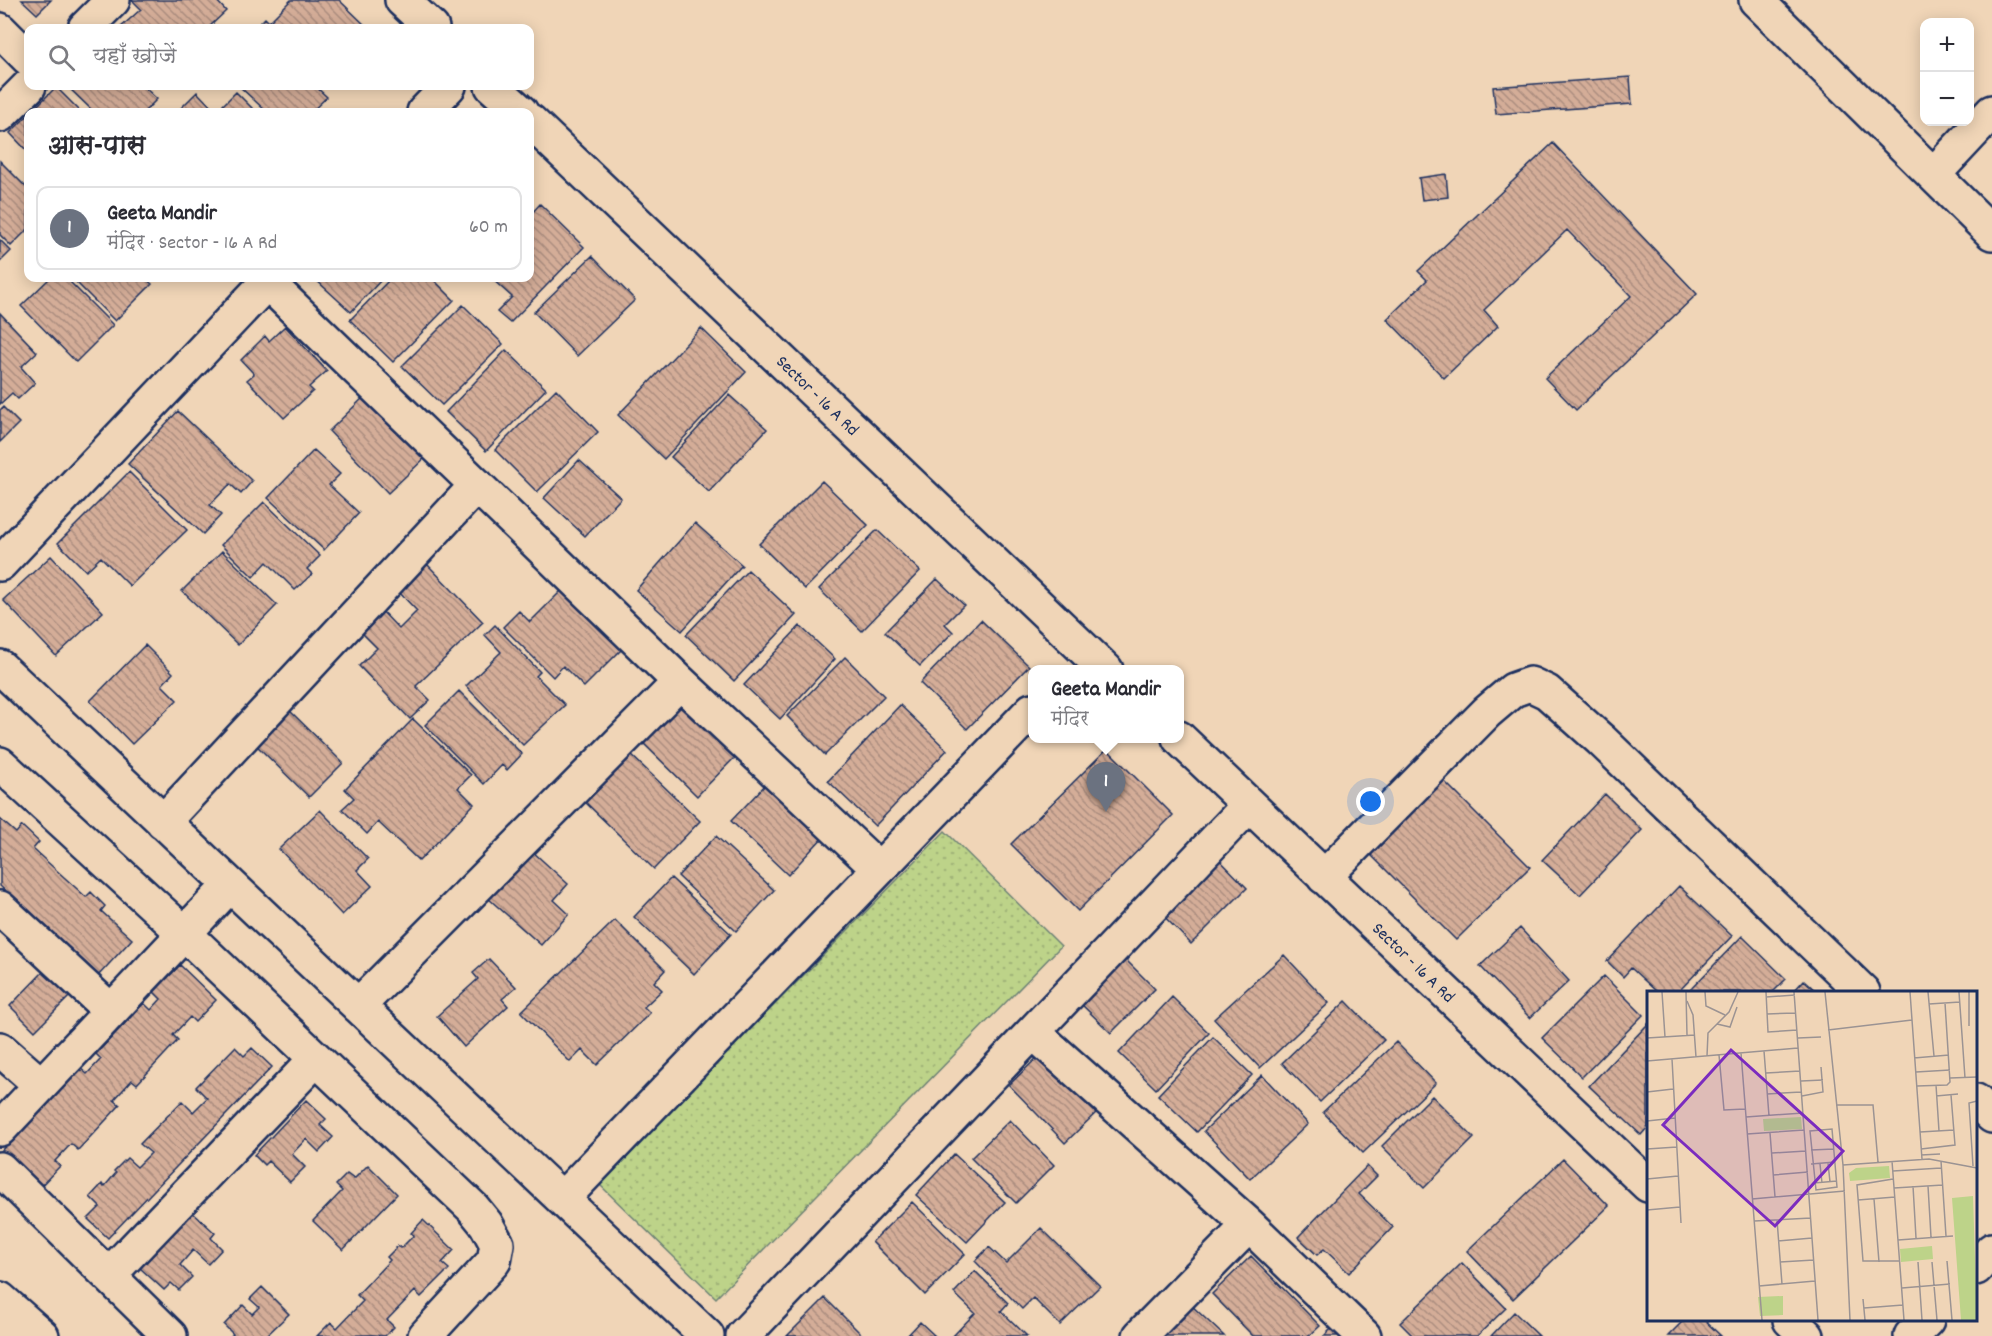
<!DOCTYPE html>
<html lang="hi">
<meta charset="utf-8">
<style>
body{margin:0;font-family:Dekko,"Playpen Sans Deva",sans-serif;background:#f7f7f7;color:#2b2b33}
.controls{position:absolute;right:18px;top:18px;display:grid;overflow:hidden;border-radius:12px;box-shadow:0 3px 15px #0003}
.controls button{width:54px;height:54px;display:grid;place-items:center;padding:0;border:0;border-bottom:2px solid #e1e1e2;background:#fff;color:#2b2b33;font:30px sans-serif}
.you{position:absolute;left:1371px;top:802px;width:21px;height:21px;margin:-15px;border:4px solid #fff;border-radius:50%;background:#1a73e8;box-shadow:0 0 0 9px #1a73e833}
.badge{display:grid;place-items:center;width:39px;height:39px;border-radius:50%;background:#0f766e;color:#fff;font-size:20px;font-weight:700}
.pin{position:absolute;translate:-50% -50px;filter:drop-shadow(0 2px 3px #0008)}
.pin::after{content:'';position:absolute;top:32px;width:21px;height:18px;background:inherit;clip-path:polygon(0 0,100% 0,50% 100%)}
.popup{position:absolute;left:1028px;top:665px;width:156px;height:78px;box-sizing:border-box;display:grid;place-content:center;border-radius:12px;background:#fff;filter:drop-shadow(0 2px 4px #0005);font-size:20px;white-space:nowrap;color:#7c7c81}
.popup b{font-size:22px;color:#2b2b33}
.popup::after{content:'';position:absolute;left:50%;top:100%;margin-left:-12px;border:12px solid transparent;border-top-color:#fff}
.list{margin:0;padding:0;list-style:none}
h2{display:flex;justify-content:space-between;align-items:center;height:78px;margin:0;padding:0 24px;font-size:26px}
h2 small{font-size:20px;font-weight:400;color:#7c7c81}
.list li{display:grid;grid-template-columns:39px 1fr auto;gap:18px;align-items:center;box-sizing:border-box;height:84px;margin:0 12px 12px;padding:0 12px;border:2px solid #e1e1e2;border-radius:12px}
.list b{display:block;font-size:22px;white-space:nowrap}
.list p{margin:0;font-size:20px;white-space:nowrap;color:#7c7c81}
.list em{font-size:20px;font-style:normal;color:#7c7c81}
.icon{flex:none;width:33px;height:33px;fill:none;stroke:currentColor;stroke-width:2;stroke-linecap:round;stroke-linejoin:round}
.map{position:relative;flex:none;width:1992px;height:1336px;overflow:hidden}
.search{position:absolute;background:#fff;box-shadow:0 3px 15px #0003;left:24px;top:24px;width:510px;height:66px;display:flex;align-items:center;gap:15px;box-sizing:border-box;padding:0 21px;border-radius:12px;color:#7c7c81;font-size:22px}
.panel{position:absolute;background:#fff;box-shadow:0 3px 15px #0003;left:24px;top:108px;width:510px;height:174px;border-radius:12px}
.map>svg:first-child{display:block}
.park{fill:url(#park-dots);stroke:#6c8174;stroke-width:1.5}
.building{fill:url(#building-back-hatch);stroke:#1b2f5e;stroke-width:1.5}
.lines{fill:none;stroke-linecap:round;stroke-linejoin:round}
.minor-casing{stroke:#1b2f5e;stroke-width:38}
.tertiary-casing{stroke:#1b2f5e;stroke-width:38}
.minor{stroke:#f0d5b7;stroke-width:33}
.tertiary{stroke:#f0d5b7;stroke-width:33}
.labels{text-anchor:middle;stroke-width:4.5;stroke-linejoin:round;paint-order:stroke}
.street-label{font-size:18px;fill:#1b2f5e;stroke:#f0d5b7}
.inset-road{fill:none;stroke:#9b9393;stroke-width:1.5}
.view{fill:#7b2cbf;fill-opacity:0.15;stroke:#7b2cbf;stroke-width:3}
.inset-edge{fill:none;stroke:#1b2f5e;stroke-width:3}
</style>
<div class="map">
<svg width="1992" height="1336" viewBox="0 0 1992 1336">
<defs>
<pattern id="park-dots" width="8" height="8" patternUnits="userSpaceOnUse" patternTransform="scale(1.5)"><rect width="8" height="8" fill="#bdd389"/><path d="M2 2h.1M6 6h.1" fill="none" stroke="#a2b579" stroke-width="1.8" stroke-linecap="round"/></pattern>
<pattern id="building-back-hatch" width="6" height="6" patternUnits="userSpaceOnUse" patternTransform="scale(1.5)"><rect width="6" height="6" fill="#d4ad98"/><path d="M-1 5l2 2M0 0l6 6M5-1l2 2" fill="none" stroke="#ab8d7f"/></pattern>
</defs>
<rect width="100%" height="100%" fill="#f0d5b7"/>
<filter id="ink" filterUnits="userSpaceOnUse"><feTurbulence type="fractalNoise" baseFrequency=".0167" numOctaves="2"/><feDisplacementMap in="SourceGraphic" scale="12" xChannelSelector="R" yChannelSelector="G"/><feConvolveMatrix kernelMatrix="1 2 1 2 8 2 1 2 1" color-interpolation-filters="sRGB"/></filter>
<g filter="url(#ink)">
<path class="park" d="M945,831L1061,946L716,1298L599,1184Z"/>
<path class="building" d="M22,0H51L37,14Z
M132,0H216L226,11L208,28H120L141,9Z
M291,0H339L368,28H255L265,18L269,22Z
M1630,77L1632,104L1496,114L1493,87Z
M67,86H143L157,99L144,112H94Z
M239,86H315L327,97L311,112H267Z
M56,87L81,112H31Z
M197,92L216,112L236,92L256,112H177Z
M28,115V152L10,133Z
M1553,143L1697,294L1576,410L1545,378L1631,296L1567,230L1484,310L1498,326L1444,378L1387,319L1427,280L1418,271Z
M0,161L28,189V229L11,246L0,235Z
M1446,174L1448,197L1422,200L1419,178Z
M540,204L584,247L510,323L497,312L512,297L491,278H530V215Z
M0,240L11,251L0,262Z
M592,256L635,300L577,356L534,312Z
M50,278H66L113,325L76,362L21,306Z
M72,278H145L152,284L115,321Z
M314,278H383L351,312Z
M391,278H432L454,300L393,362L350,320Z
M463,305L503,344L442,405L402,366Z
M0,313L37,352L21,367L35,383L18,399L12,393L0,404Z
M285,326L327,371L309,387L313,391L284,418L247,380L254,374L241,360L265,336L269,341Z
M701,328L746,372L664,459L618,415Z
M506,350L546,389L486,451L446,412Z
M556,389L598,432L537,492L495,450Z
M369,392L428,455L388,493L329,431Z
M729,395L767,429L709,492L671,457Z
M3,407L19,423L0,442V410Z
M178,411L252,481L241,494L230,484L210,505L221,515L203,534L128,464Z
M314,450L340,474L329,485L359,513L324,550L268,498Z
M579,460L621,498L585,536L544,498Z
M129,472L187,530L130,586L101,557L86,571L58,543Z
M822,481L868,525L805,589L759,544Z
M264,502L320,556L307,569L312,574L295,590L267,562L253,577L221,545Z
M695,523L742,565L682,631L636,590Z
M877,530L920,571L862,631L819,589Z
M222,551L277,605L238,645L182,591Z
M51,556L103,612L56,656L3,600Z
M426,563L483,622L416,686L430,700L410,719L359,666L377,648L358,629L379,608L399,629L417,611L397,590Z
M748,570L796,615L734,681L686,635Z
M937,579L964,605L945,624L953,632L920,666L885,632Z
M563,589L622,649L584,687L563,666L553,677L503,627L519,611L530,622Z
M981,620L1029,666L967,729L920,683Z
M495,625L540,672L536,676L565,705L523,745L466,686L501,652L485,635Z
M800,626L835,659L780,719L744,685Z
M145,645L173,673L162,685L177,700L132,744L90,701Z
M845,657L884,696L825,755L787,716Z
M459,691L522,754L507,770L502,765L484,784L425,725Z
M681,700L737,755L697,796L641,741Z
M900,705L947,750L875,826L828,781Z
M285,706L343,763L309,797L251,740Z
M413,719L471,775L458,788L474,804L419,861L378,822L367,834L342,809L354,798L345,789Z
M1107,749L1173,815L1078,911L1011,844Z
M628,752L700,821L654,869L582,799Z
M1437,774L1530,867L1456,940L1363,847Z
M768,782L825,835L788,875L731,821Z
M1605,794L1642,830L1580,895L1542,860Z
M320,810L368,859L357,870L372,886L342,915L279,849Z
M0,819L16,833L22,826L39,842L33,849L86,897L91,892L105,906L101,911L132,939L98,976L0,886Z
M716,836L774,890L736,931L678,876Z
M532,851L568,884L554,900L569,914L541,945L489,899Z
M1212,852L1247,888L1191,944L1156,908Z
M671,878L731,934L694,974L634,917Z
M1679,886L1732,936L1678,992H1657L1631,968L1623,977L1607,961Z
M615,920L665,970L654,982L662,990L644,1007L650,1013L597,1065L582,1050L570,1062L521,1012Z
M1520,928L1569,981L1530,1018L1480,966Z
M1742,936L1786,979L1773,992H1688Z
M1284,955L1329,1003L1260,1068L1214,1019Z
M1123,957L1155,989L1111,1033L1079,1002Z
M489,959L516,987L502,999L508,1006L464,1047L437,1016L478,979L473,973Z
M180,965L216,1000L195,1022L190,1017L173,1035L178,1040L137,1084L132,1080L114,1100L120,1105L78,1150L71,1144L55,1161L60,1166L38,1189L0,1152L79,1067L87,1074L101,1059L96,1054L144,1003L151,1010L161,999L154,992Z
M44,971L70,996L35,1031L10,1006Z
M1604,976L1643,1015L1582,1077L1542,1038Z
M1804,980L1817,992H1793Z
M1172,997L1209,1033L1156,1089L1119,1053Z
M1346,1001L1384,1040L1320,1102L1282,1063Z
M1648,1024V1127L1641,1135L1589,1086Z
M1213,1037L1252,1075L1197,1132L1158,1095Z
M1396,1042L1436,1083L1363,1153L1323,1112Z
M235,1047L244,1056L252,1048L272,1067L108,1238L88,1219L100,1207L90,1197L102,1184L104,1187L116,1173L114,1171L127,1158L137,1167L151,1153L140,1144L182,1101L193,1112L207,1098L196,1087Z
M1044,1051L1100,1109L1065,1143L1009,1085Z
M1262,1075L1308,1124L1250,1179L1204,1131Z
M1432,1096L1474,1138L1424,1188L1382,1146Z
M306,1100L326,1119L320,1125L333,1137L319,1152L306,1139L292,1154L305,1167L290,1182L268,1161L264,1165L254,1155Z
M1010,1120L1054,1165L1016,1203L971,1158Z
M954,1154L1005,1202L967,1242L916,1195Z
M1563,1159L1609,1206L1513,1299L1467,1251Z
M368,1165L397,1194L343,1250L313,1221L342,1191L336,1185L347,1174L354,1179Z
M1367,1166L1377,1176L1359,1194L1393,1227L1349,1273L1324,1249L1317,1255L1298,1237Z
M912,1202L965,1254L925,1295L872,1242Z
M192,1212L215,1233L211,1238L222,1249L208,1264L193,1250L180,1265L192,1277L179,1290L171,1283L164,1290L140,1268Z
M423,1220L454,1250L442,1263L449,1269L421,1297L415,1291L387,1320L394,1327L385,1336L373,1335L317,1336L331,1322L337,1328L363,1301L357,1295L390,1260L387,1257L398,1246L401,1248L414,1235L411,1233Z
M1041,1228L1100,1286L1060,1325L1033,1298L1022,1309L975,1261L989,1247L1006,1263Z
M1251,1256L1320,1326L1309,1336H1253L1212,1294Z
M1462,1263L1506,1308L1477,1336H1413L1400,1323Z
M975,1271L1008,1303L1001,1311L1027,1336H953L975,1313L954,1293Z
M262,1287L289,1314L266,1336H231L233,1334L224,1325L243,1305L252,1314L259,1307L250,1299Z
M825,1298L863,1336H787Z
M1190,1304L1224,1336H1160Z
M1514,1312L1539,1336H1491Z
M1684,1320H1704L1721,1336H1668Z
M920,1322L935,1336H907Z
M1331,1329L1339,1336H1324Z"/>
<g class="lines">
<g class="minor-casing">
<path id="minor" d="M402,0L432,28
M1756,0L1992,233
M85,28L113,0
M0,30L28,58
M492,86L521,112
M424,112L449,86
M0,115L29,86
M530,121L1106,670
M1933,175L1992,112
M267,282L680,682L879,869
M0,564L271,278
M0,667L707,1336
M1179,738L1648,1185
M0,764L184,933L473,1208L486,1224L497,1244L494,1261L425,1336
M163,822L477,485
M1324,877L1487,712L1513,690L1530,684L1547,692L1601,740L1863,992
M0,908L111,1011
M358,1006L680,682
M1033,1032L1249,1225L1364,1336
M0,1049L41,1085
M1976,1101L1992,1116
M0,1129L230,885
M0,1169L170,1336
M562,1199L1032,710
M1976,1268L1992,1250
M109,1275L316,1059
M1790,1320L1807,1336
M743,1336L1249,805
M1140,1336L1249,1225
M1911,1336L1927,1320"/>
</g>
<g class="tertiary-casing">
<path id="tertiary" d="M0,1299L42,1336
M0,1330L7,1336"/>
</g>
<use href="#minor" class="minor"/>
<use href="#tertiary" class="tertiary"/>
</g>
</g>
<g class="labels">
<g class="street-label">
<text transform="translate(818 395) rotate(44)" y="6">Sector - 16 A Rd</text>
<text transform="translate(1414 962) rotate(44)" y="6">Sector - 16 A Rd</text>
</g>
</g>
<g transform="translate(1647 991)">
<rect width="330" height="330" fill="#f0d5b7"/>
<path d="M154,126L155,138L117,140L116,128ZM242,175L243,187L203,190L202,182L209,177ZM326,205L330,329H314L305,207ZM285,255L286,268L254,271L253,258ZM136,305V324L113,325L111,306Z" fill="#bdd389"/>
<path class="inset-road" d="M15,1L18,46M39,1L40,44M58,1L59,15L78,24M119,1L121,41L150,39M147,1L171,329M178,1L196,174L203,329M263,1L275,168M281,1L287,65M312,1L318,87M322,1V35M119,6L148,4M40,10L46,24L49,66M282,13L313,11M120,23L149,22M70,33L83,36L90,16M181,39L265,29M0,47L48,44M151,47L174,46M117,60L122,125M94,62L115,329M72,64L77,119L98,118M60,65L61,42L82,21L91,1M267,67L302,64M25,68L34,232M0,70L151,57M269,81L303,79M119,82L153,80M303,87L330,86M154,90L176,89M289,94L292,140M270,95L300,94L303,91L298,12M0,101L26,98M120,103L154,101M155,105L176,101L174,76M289,105L311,103M189,114H226L231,171M99,126L156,122M0,130L28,127M185,138L190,196L169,199L163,140ZM273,141L307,139M123,142L128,206M100,143L157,139M0,158L30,156M274,158L308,154L304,104M164,159L187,158M125,162L159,160M274,164L293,163M245,170L257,329M294,170L299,245M181,172L183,191M164,173L188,171M173,173L175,192M196,174L282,168L330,177M326,175L322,112L330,110M246,180L294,177M126,184L161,181M0,188L31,185M246,188L210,194L216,270H253M167,192L190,190M266,195L269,247M281,195L284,246M247,197L296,194M105,208L198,200M227,208L232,271M211,209L248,206M0,219L33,216M130,229L135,293M107,230L164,227M251,249L306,245M131,250L165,247M300,270L305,329M133,271L167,269M271,271L275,329M285,271L290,329M112,295L168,290M255,297L303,293M216,308L218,329M217,317L256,314"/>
<path class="view" d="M84,59L196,160L128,235L16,134Z"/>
<rect width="330" height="330" class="inset-edge"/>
</g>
</svg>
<div class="controls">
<button>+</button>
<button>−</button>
</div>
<div class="you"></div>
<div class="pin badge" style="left:1106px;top:812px;background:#6b7280">1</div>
<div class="popup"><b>Geeta Mandir</b>मंदिर</div>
<div class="search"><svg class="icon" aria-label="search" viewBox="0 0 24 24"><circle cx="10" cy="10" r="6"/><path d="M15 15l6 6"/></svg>यहाँ खोजें</div>
<section class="panel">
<h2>आस-पास<small></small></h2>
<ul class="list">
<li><span class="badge" style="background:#6b7280">1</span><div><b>Geeta Mandir</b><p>मंदिर · Sector - 16 A Rd</p></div><em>60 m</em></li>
</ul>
</section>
</div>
